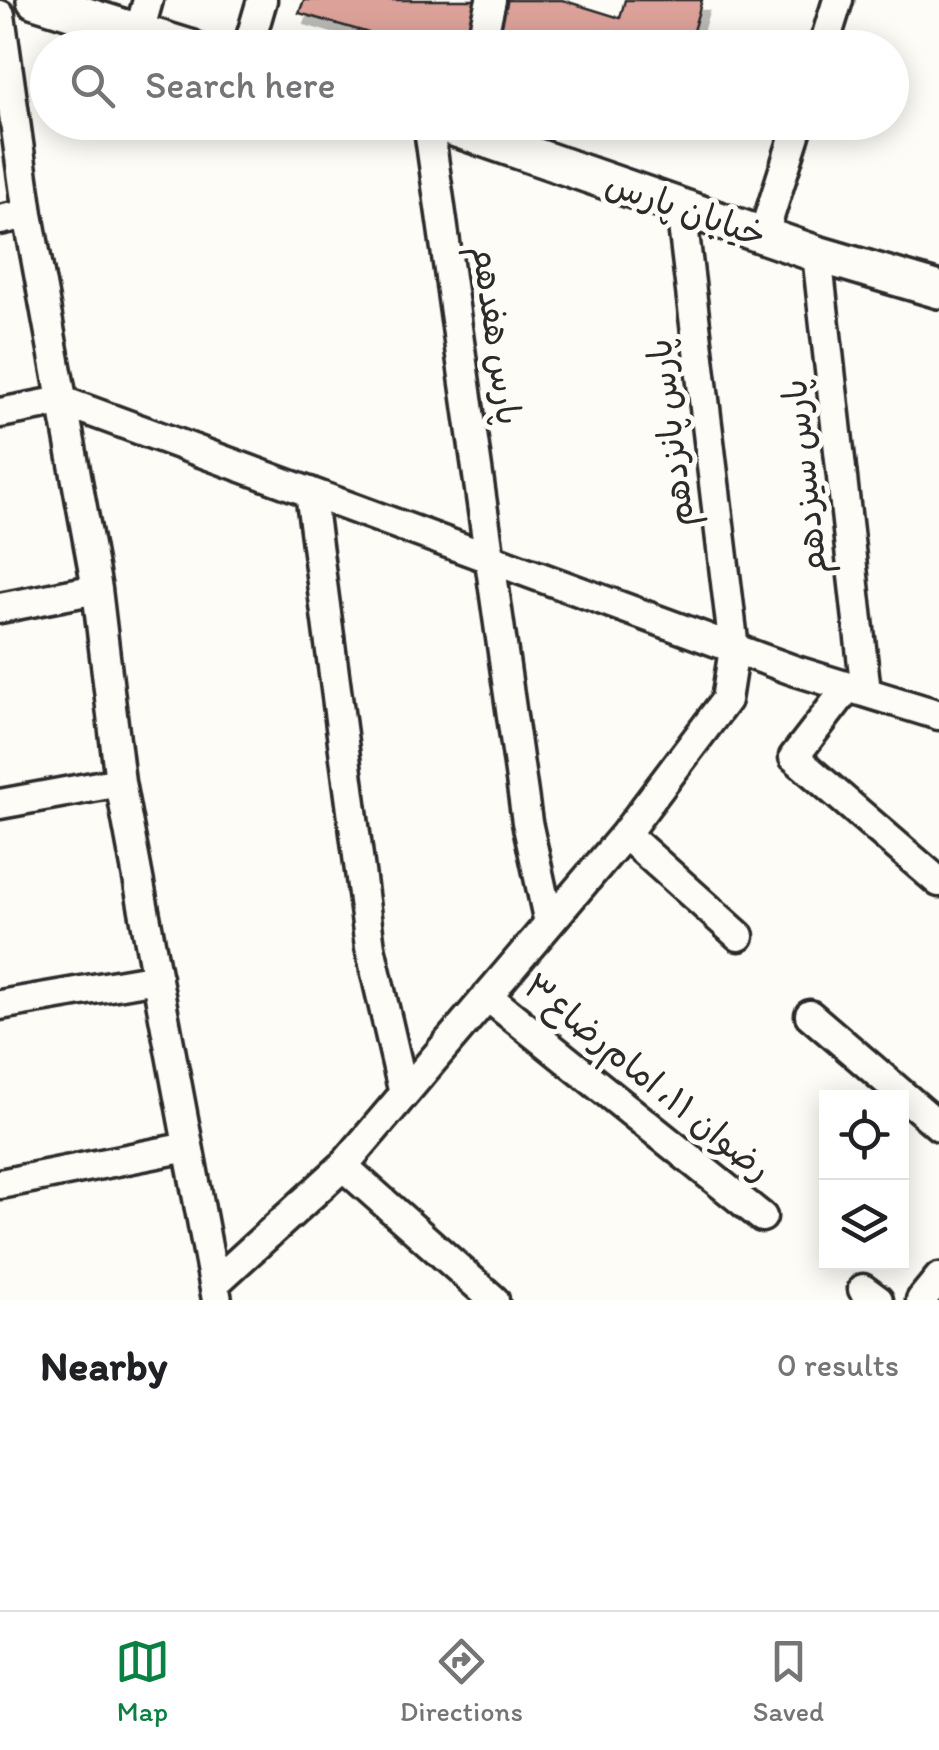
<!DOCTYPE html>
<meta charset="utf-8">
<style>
body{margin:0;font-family:Itim,"Playpen Sans Arabic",sans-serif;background:#f2f2f2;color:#202124}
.controls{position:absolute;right:30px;bottom:30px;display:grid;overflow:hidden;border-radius:0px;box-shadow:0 5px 25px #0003}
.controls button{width:90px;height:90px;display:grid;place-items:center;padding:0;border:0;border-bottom:2px solid #e0e0e0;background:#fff;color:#202124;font:50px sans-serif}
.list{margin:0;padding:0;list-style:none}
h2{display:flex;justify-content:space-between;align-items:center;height:130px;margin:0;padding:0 40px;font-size:42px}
h2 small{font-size:32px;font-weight:400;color:#757577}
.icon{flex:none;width:55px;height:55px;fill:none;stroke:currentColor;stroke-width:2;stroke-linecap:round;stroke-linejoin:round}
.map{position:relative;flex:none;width:939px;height:1300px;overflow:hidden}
.search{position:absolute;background:#fff;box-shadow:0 5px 25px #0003;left:30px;right:30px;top:30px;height:110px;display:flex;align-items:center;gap:25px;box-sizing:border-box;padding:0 35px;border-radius:55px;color:#757577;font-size:38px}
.sheet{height:310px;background:#fff}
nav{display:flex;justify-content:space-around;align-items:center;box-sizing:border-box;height:140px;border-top:2px solid #e0e0e0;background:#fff;font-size:28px;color:#757577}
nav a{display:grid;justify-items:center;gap:5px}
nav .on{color:#0b8043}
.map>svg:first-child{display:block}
.building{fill:#dca29a;stroke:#2b2b2b;stroke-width:2.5;filter:url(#shadow)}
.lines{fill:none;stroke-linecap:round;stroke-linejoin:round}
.minor-casing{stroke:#2b2b2b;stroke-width:35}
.major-casing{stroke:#2b2b2b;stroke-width:42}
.minor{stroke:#fdfcf7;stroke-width:28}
.major{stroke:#fdfcf7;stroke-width:35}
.labels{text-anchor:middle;stroke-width:10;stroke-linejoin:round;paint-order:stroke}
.street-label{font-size:35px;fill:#2b2b2b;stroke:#fdfcf7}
</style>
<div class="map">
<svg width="939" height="1300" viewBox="0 0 939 1300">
<defs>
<filter id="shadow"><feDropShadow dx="6" dy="11" stdDeviation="0" flood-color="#0004"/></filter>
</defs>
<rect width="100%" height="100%" fill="#fdfcf7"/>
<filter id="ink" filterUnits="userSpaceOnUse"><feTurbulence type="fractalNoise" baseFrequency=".01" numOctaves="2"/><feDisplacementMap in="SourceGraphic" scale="20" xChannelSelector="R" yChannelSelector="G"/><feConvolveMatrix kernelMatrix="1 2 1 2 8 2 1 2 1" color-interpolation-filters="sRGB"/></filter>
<g filter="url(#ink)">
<path class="building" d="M304,0H562L620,18L625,0H702L688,48H421L299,13Z"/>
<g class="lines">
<g class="minor-casing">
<path id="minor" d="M0,15L28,214L97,589L120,782L217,1300
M139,32L148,0
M248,48L262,0
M480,48L491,0
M823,48L838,0
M428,122L527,822L549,923
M0,220L28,214
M763,236L799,122
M817,254L866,692
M62,401L793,670L939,715
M0,413L62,401
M310,492L370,947L404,1094
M0,608L97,589
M848,687L794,757L939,882
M0,804L120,782
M625,834L739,936
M487,996L762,1217
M0,1005L157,978
M810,1015L939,1126
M343,1166L494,1300
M0,1184L188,1147
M214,1284L343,1166L625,834L726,700L734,649L681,208
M863,1289L878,1300
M921,1300L939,1278"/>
</g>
<g class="major-casing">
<path id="major" d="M35,0L190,48
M436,122L817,254L939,290"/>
</g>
<use href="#minor" class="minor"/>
<use href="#major" class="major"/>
</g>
</g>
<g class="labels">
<g class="street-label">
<text transform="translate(686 209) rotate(19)" y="12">خیابان پارس</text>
<text transform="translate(497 335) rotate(82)" y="12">پارس‌ هفدهم</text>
<text transform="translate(670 433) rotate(-97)" y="12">پارس‌ پانزدهم</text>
<text transform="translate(804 477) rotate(-96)" y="12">پارس‌ سیزدهم</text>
<text transform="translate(648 1077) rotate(39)" y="12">رضوان ۱۱، امام‌رضا‌ع‌۳</text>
</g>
</g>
</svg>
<div class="controls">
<button><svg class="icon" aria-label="locate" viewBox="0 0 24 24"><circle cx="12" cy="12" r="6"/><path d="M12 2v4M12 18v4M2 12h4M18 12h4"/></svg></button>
<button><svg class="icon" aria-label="layers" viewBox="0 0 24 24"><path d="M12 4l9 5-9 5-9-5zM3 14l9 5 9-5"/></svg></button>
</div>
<div class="search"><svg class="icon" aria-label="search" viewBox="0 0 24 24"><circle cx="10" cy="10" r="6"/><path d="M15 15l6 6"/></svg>Search here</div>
</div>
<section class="sheet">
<h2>Nearby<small>0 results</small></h2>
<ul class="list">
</ul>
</section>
<nav>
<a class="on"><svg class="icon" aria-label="map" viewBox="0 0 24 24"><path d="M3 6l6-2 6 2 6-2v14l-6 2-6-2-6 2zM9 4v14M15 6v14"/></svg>Map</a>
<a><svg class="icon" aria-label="directions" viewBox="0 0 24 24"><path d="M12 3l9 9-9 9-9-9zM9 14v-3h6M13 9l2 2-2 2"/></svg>Directions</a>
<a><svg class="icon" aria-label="saved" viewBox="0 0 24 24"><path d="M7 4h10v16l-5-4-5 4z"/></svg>Saved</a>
</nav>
